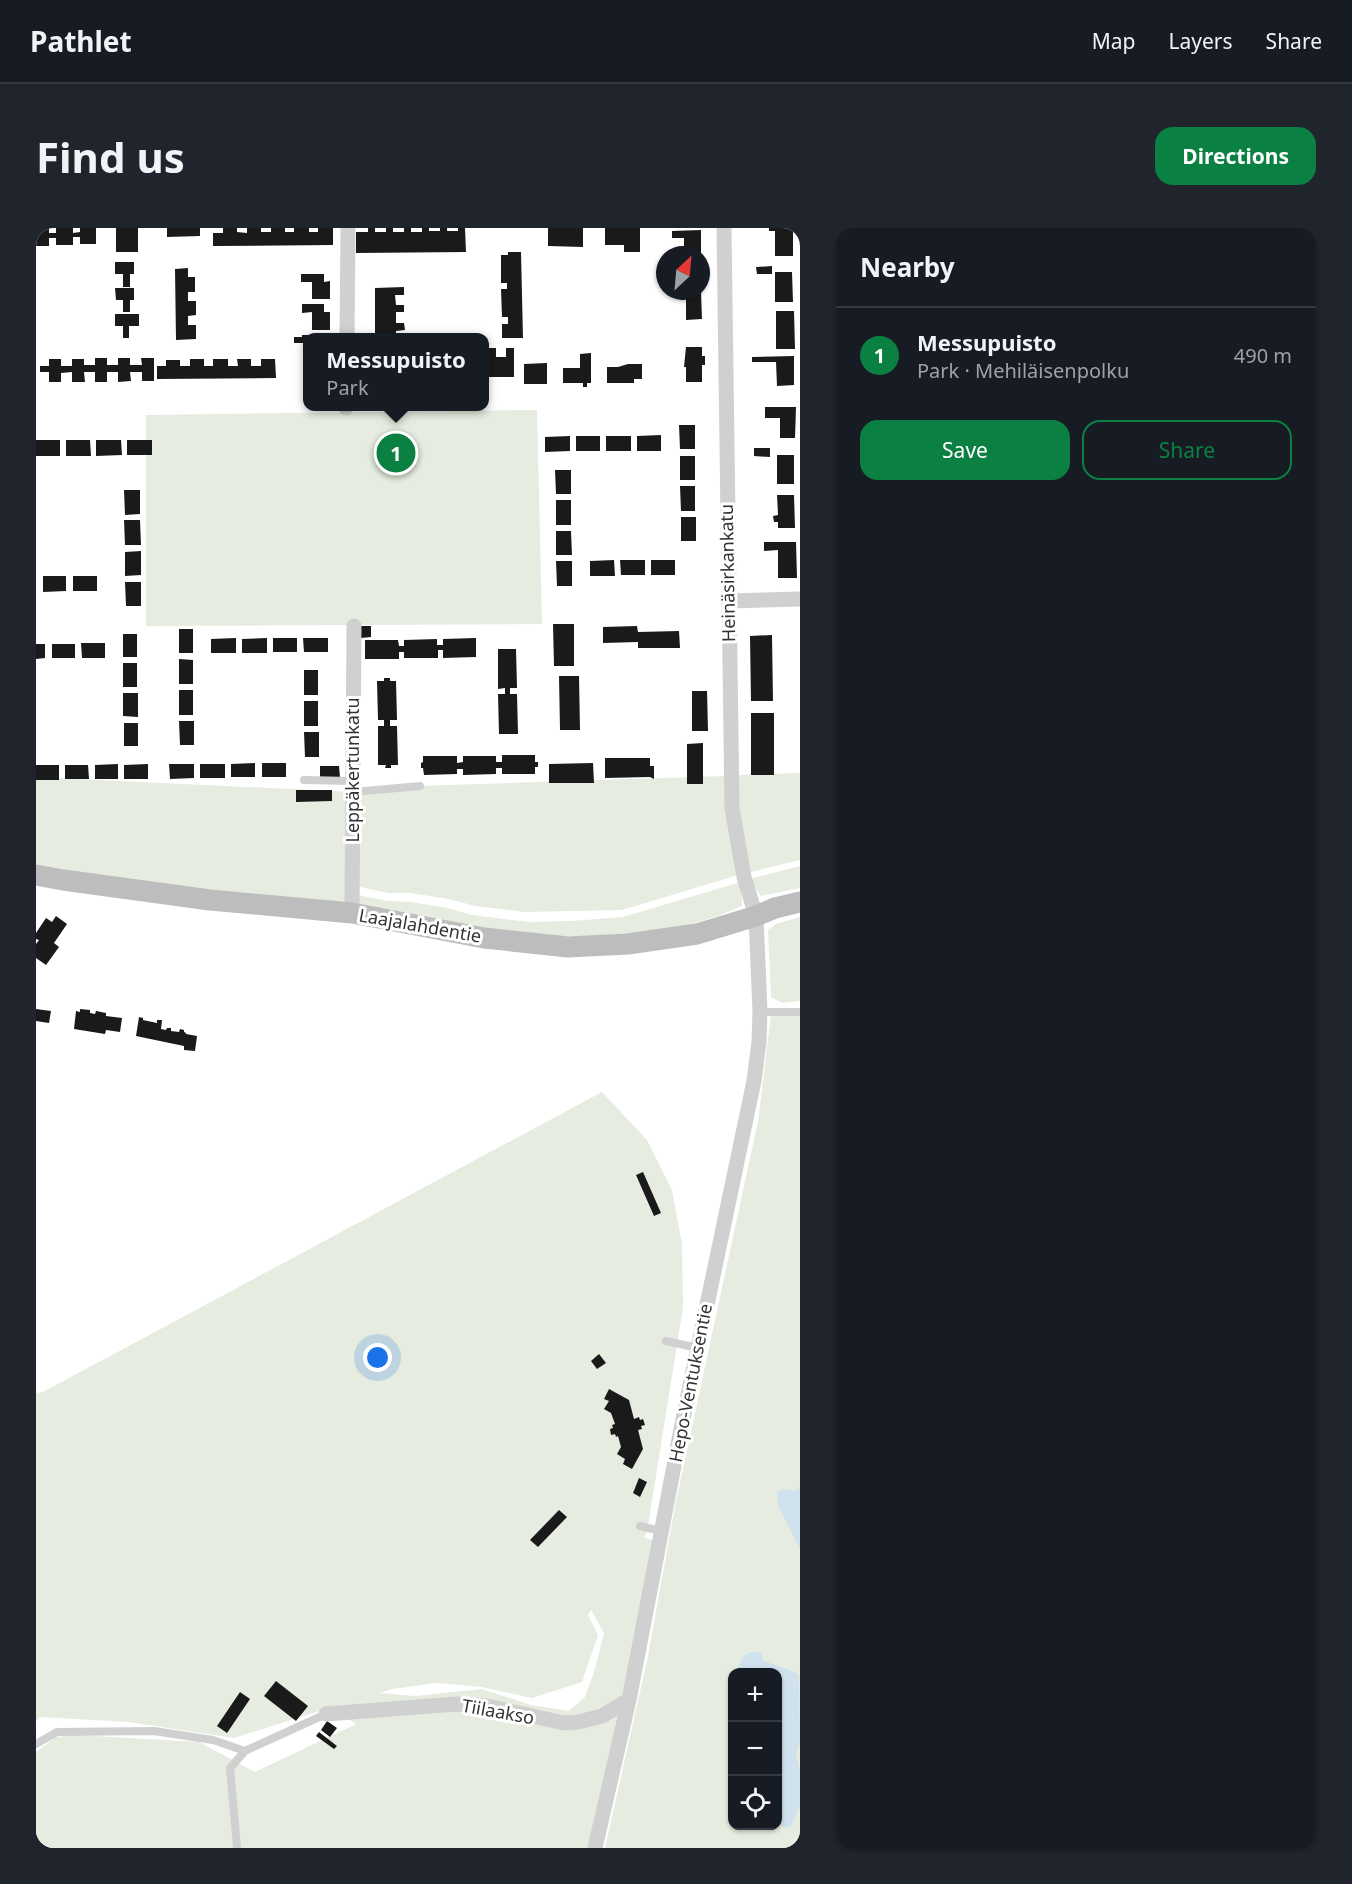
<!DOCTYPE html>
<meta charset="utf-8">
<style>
body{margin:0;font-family:"Noto Sans",sans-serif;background:#20242c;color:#f1f3f6}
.controls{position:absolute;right:18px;bottom:18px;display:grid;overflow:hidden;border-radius:12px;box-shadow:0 2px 4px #0004}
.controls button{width:54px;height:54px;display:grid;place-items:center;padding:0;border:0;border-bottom:2px solid #363941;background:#171b24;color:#f1f3f6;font:30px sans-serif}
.compass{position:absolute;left:620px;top:18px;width:54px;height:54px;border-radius:50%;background:#171b24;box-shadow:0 2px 4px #0004;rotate:26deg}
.you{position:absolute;left:342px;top:1130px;width:21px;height:21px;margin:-15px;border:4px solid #fff;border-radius:50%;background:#1a73e8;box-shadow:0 0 0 9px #1a73e833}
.badge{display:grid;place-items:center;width:39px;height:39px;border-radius:50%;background:#0b8043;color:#fff;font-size:20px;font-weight:700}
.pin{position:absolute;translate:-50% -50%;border:3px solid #fff;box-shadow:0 2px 6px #0006}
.popup{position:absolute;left:267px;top:105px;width:186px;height:78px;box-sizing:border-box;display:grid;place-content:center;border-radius:12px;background:#171b24;filter:drop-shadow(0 2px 4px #0005);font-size:20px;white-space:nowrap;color:#9ea1a6}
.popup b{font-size:22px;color:#f1f3f6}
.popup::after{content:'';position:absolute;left:50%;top:100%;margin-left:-12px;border:12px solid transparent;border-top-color:#171b24}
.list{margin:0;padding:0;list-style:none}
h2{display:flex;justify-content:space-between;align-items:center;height:78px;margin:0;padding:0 24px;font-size:26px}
h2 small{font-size:20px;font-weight:400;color:#9ea1a6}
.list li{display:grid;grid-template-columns:39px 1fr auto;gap:18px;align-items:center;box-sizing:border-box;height:96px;padding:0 24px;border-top:2px solid #363941}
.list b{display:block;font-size:22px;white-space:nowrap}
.list p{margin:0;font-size:20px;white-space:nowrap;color:#9ea1a6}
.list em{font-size:20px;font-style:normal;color:#9ea1a6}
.actions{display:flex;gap:12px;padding:18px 24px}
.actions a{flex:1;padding:14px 0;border:2px solid #0b8043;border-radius:18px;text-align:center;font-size:21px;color:#0b8043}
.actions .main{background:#0b8043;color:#fff}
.icon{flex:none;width:33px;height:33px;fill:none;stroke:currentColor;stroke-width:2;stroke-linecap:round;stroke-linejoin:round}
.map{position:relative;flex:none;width:764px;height:1620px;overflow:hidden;border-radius:18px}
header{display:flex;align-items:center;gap:36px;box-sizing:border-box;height:84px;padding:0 30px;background:#171b24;border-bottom:2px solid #363941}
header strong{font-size:28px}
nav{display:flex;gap:33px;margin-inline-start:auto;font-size:21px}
.intro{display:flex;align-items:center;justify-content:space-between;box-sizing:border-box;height:144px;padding:0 36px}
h1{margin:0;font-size:42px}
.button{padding:15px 27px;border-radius:18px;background:#0b8043;color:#fff;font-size:21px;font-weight:700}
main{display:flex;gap:36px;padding:0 36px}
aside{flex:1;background:#171b24;border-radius:18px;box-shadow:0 2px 4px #0004}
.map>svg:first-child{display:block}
.green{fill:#e6ecdf;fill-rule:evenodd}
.water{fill:#cfe2ee}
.building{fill:#1a1a1a}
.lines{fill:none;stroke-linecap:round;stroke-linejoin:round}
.lane{stroke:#d0d0d0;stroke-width:8}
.street{stroke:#d0d0d0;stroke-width:15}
.secondary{stroke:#bdbdbd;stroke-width:21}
.labels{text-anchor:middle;stroke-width:6;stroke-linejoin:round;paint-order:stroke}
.street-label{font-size:18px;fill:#333;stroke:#fff}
</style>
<header>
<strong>Pathlet</strong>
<nav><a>Map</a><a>Layers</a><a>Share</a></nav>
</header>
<div class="intro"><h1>Find us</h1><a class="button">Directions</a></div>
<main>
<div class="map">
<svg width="764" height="1620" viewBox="0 0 764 1620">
<rect width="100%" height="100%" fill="#fff"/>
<path class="green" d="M501,182L506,396L110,398V187Z
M764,545V632L714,644L702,579L700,547Z
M690,548L702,647L586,682L534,683L489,684L439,678L413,671L374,665H352L320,658L322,563L384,558Z
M0,549L317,564L316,685L0,647Z
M764,638V660L725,668L713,651Z
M705,654L706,678C587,732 447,702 324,681L322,667L351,673L375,674L412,680L436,687L493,694L536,693L587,689Z
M764,689V773L746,775L735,769L732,702L740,696Z
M764,784V1620H569L612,1428L639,1278L722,893L735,787ZM696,1444H742V1598H696Z
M566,864L611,912L636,962L646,1016L647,1079L611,1304L608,1309L623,1315L559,1620H0V1524L20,1509L42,1507L163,1514L219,1544L320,1496L296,1479L198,1510L93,1494L5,1489L0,1493V1165L7,1164ZM555,1382L568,1405L558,1444L549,1469L533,1483L495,1477L446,1461L379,1468L343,1465L356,1461L401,1455L446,1459L496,1470L546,1454L562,1407L552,1387Z"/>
<path class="water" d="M764,1259V1321L742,1278L741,1264L748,1261L758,1263Z
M714,1424H722L726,1426L727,1432C738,1438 751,1439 763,1447L764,1514L760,1526L764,1544V1577L756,1597L752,1600L748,1599L742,1594V1444H702C703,1434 705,1429 714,1424Z"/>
<path class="building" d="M0,0H13V5H20V0H37V5L44,4V0H60V16H44V9H37V17H20V10H13V18H0Z
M80,0H102V24H80Z
M131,0H164V8L131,9Z
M187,0H201V4L211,5V0H225V4H235V0H249V4H258V0H273V4H282V0H297V17L177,18V5H187Z
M332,0H339V4H350V0H357V4H368V0H375V4H386V0H393V3H404V0H411V3H422V0H429L430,24L320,25V4H332Z
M512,0H547V19L512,18Z
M569,0H604V24H588V17H569Z
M733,0H757V28H739V3H733Z
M665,2V27H648V10H636V3Z
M472,24H485L487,110H466V96H472V89H466L465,61H471V55H465V27H472Z
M79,34H98V46H94V59H87V46H79Z
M736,38V46H721L720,39Z
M152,40V49H159V64H152V73H160V87L152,88V97H160V111L140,112L139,41Z
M739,44H756L757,74H739Z
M265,46H288V54L294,53V71H276V54H265Z
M368,59V67H359L360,77H368V84H360V95H368L369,102L360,103V110H339V60Z
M79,60H98V72H94V84H87V72H80Z
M650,63H665L666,91L650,92Z
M266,76H288V84H294V102H276V84L266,85Z
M740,83H758L759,121H740Z
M79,86H103V98H93V110H87V98H79Z
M266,107H288V110H272V115H258V109H266Z
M650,119H666V128H669V137H666V154H650V139H648Z
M452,120H460V129H470V120H478V149H448V129H453Z
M555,125V155H551V159H547V155H527V140H544V126Z
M758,128V157L741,158L740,134H716V129Z
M59,130H71V137H82V130H94V137H106L105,130H118V153H106V144H94L95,153L82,154V144H71V154H59V144H48L49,154H36V144L25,145V154H13V144H4V138H13V131H25V138H36V131H48V137H59Z
M154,131H168V138H177V131H192V138H202L201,131H215V138H225V131H239L240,150L121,151V138H130V132H144V138H154Z
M511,135V156H488V136Z
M592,136H606V151H598V155H571V139H582Z
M729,179H760L759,210H744V190H729Z
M643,197H659V221H644Z
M625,207V223H601V208Z
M534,208V223L509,224V209Z
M540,208H564V223H540Z
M570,208H595V223H570Z
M0,212H24V228H0Z
M30,212H54L55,228H30Z
M60,212H85L86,227L60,228Z
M91,212H116V227H91Z
M718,220H734V229L718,228Z
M741,227H758V256H741Z
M644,228H659V252H644Z
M519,242H535V266H520Z
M644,258H659V283H645Z
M88,262H104V286L89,287Z
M741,267H758L759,300H742V294H738L737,288L742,287Z
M520,272H535V297H520Z
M645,289H660V313H645Z
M88,292H104L105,317H89Z
M520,303H535L536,327H520Z
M728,314H760L761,350H742V322L728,323Z
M105,323V347L89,348V324Z
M578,332L579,348H554V333Z
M584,332H609V347H585Z
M615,332H639V347H615Z
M520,333H536V358H521Z
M7,348H30V363L7,364Z
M37,348H61V363H37Z
M89,354H105V378H90Z
M517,396H538V438H518Z
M325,398H335V409L325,410Z
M601,398L602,404L643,403L644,420H602V414L567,415V399Z
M143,401H157V425H143Z
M87,406H101V429H87Z
M736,407L737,473H715L714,408Z
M200,410V425H175V411Z
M231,410V425H206V411Z
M237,410H261V424H237Z
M267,410H292V424H268Z
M440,410V429L407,430V422H402V430H368V424H363V431H329V412H362L363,418H368V412L401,411V417H407V411Z
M45,415H69V430H46Z
M0,416H9V430L0,431Z
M16,416H39V430H16Z
M462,421H480L481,460H474V466H481L482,506H463L462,466H469V460L462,461Z
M143,431L157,432V456H143Z
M87,435H101V459H87Z
M268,442H282V467H268Z
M523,448H543L544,502H524Z
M348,450H354V453H360L361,492H354V498H361L362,537H355V540H349L350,537H342V498H348V492H342L341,453H348Z
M143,462H157V487H143Z
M656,463H671L672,503H656Z
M87,465H102V489L87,488Z
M268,473H282V498H268Z
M715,485H738V547H715Z
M143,493H158V517H144Z
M88,495H102V518H88Z
M268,504H283V529H269Z
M667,515V556H651V516Z
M466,527H499V534H502V539H499V546H466V540H460V546L427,547V541H421V546L388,547L387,540H385V535L387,534V528H421V535L427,534V528H460V534H466Z
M569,530H614V538H618V551L614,549L569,550Z
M219,535V549H195V536Z
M226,535H250V549H226Z
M557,535L558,555H513V536Z
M82,536V551H59V537Z
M112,536V551H88V537Z
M133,536H158V550L134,551Z
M164,536H189V550H164Z
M0,537H23V552H0Z
M29,537H52L53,551H29Z
M284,538H303L304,549L284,550Z
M260,562H296V573L260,574Z
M20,688L31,696L18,715L23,719L10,737L0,730V716L3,712L0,711V705L10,690L16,694Z
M0,781L15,783L13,795L0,793Z
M44,781L54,782V785L59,786L60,783L70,785V788L86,790L84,804L70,802L69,806L38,801L40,783L44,784Z
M103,789L107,790V792L121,795V792H126L125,801L130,802L131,800H135V803L143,804L144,801L148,802V804L150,805V806L161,808L159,823L148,822V818L100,808Z
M607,944L625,985L618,988L600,947Z
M563,1126L570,1135L561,1141L555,1133Z
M573,1161L593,1172L598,1191L603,1189L604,1192L607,1191L609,1197L605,1198L606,1201L602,1202L607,1221L596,1241L587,1236L589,1231L581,1226L585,1219L582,1208L580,1209L579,1206L575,1207L574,1201L577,1200L576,1197L579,1196L575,1185L568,1181L573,1173L568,1171Z
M603,1250L611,1254L604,1269L597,1265Z
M523,1282L531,1289L502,1319L494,1312Z
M240,1453L272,1478L260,1493L228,1468Z
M204,1464L214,1471L191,1505L181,1498Z
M291,1493L301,1500L294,1509L285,1502Z
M283,1504L301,1518L298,1521L280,1508Z"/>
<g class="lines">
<path class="lane" d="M268,552L316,553
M317,564L384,558
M724,784H764
M630,1113L662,1120
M604,1298L625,1303
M0,1516L21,1504L118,1503L177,1512L209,1523
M201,1620L194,1540L209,1523L290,1486"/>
<path class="street" d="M311,110L312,0
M310,180V178
M692,373L764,371
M316,685L318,398
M290,1486L421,1476L451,1478L528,1495L542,1494L566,1488L593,1472
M559,1620L593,1472L647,1191L718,853L723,814L724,784L720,688L708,649L696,580L688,0"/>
<path class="secondary" d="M0,647L27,652L174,672L316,685L448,710L532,719L592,716L661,706L720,688L739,680L764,674"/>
</g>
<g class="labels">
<g class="street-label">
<text transform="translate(692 345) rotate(-91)" y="6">Heinäsirkankatu</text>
<text transform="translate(317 542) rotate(-90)" y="6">Leppäkertunkatu</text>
<text transform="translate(384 698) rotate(10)" y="6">Laajalahdentie</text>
<text transform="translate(655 1155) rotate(-79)" y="6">Hepo-Ventuksentie</text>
<text transform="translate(462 1484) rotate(10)" y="6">Tiilaakso</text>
</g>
</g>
</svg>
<div class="controls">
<button>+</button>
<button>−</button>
<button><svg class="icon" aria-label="locate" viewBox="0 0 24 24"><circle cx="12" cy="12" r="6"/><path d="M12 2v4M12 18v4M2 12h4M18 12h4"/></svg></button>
</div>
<svg class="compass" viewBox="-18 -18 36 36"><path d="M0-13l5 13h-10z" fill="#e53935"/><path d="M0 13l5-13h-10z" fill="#9ea1a6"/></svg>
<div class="you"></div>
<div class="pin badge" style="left:360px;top:225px">1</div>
<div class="popup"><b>Messupuisto</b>Park</div>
</div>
<aside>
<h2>Nearby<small></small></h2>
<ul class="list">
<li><span class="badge">1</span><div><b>Messupuisto</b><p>Park · Mehiläisenpolku</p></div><em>490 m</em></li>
</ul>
<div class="actions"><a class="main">Save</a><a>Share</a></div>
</aside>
</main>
